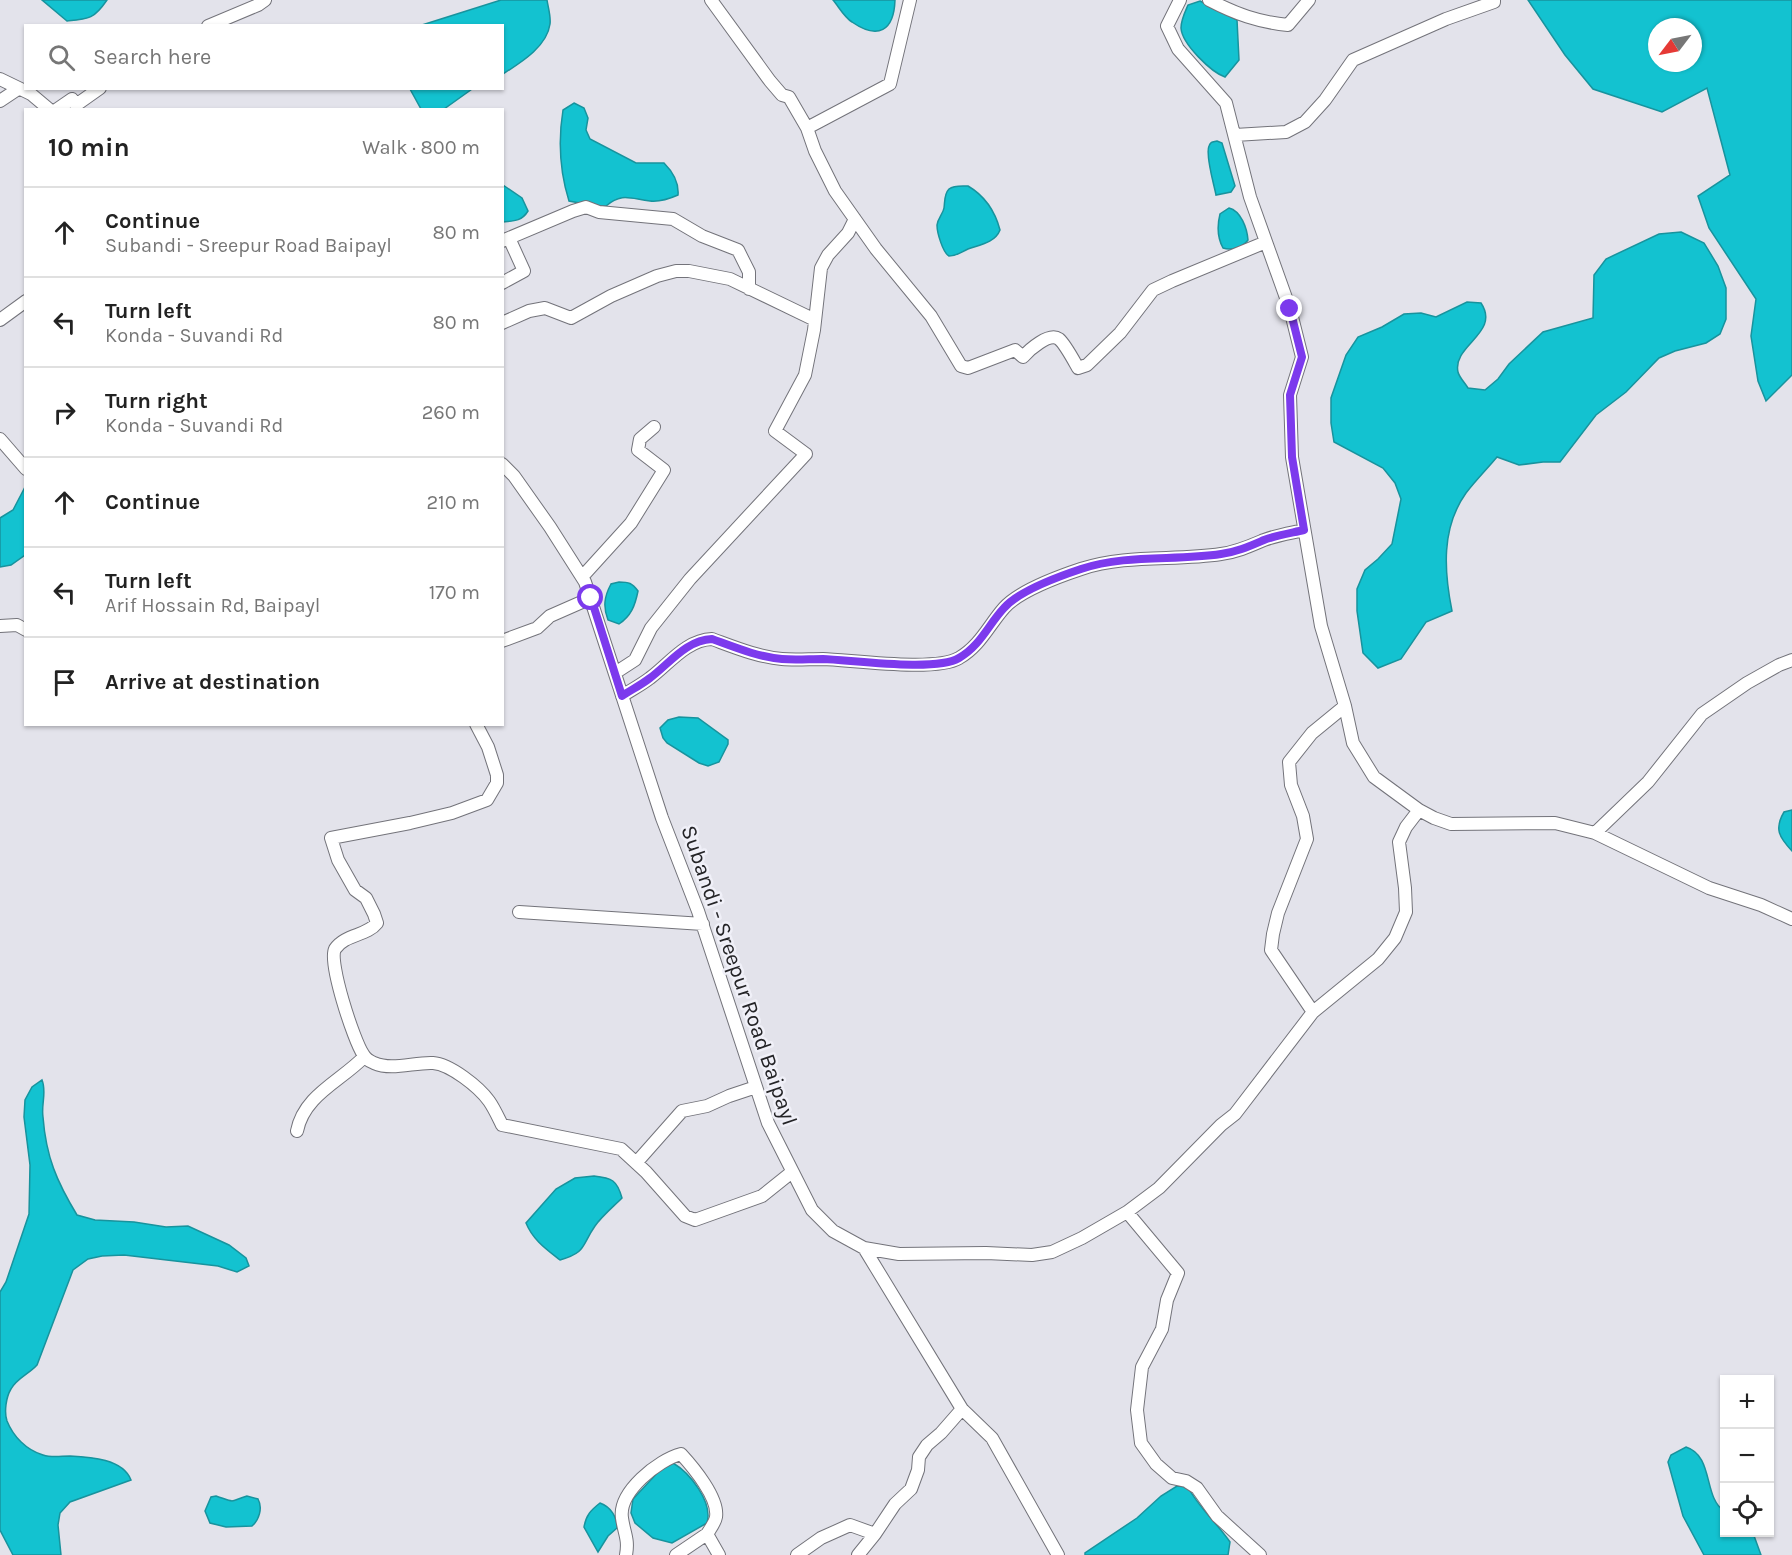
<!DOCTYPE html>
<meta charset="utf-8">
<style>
body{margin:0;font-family:Karla,sans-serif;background:#f6f6f6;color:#222}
.controls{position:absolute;right:18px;bottom:18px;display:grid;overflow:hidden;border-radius:0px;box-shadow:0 2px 4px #0004}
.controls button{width:54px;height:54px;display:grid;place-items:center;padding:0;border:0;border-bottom:2px solid #e0e0e0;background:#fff;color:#222;font:30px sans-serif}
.compass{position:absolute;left:1648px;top:18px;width:54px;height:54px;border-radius:50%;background:#fff;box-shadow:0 2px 4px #0004;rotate:238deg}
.stop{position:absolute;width:18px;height:18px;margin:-14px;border:4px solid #7c3aed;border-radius:50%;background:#fff}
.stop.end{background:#7c3aed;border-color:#fff;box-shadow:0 2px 6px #0008}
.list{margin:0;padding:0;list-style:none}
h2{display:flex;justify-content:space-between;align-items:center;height:78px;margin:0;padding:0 24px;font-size:26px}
h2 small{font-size:20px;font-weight:400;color:#767676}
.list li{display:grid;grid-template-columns:39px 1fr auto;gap:18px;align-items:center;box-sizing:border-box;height:90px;padding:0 24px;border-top:2px solid #e0e0e0}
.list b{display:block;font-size:22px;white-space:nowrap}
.list p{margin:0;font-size:20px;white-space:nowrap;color:#767676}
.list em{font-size:20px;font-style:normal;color:#767676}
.icon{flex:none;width:33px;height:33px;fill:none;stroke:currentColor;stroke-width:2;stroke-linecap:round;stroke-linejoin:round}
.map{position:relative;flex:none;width:1792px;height:1555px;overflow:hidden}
.search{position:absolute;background:#fff;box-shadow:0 2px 4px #0004;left:24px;top:24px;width:480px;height:66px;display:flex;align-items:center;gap:15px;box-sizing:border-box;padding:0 21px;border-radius:0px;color:#767676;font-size:22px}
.panel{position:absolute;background:#fff;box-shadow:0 2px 4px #0004;left:24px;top:108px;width:480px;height:618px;border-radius:0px}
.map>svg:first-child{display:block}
.water{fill:#13c2d0;stroke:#18939d;stroke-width:1.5;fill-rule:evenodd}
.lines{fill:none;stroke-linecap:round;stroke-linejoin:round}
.minor-casing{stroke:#73737a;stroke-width:14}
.minor{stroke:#fff;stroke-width:12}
.route{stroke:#7c3aed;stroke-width:8}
.labels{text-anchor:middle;stroke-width:5;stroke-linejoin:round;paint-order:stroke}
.street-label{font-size:22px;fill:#242427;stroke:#f0f0f8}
</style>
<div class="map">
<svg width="1792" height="1555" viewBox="0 0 1792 1555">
<rect width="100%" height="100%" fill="#e3e3eb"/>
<path class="water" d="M42,0H107C94,19 89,19 67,21Z
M501,0H547C548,7 551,16 550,24C547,47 520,63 503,74L502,26L422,25Z
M833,0H895C894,31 878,40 852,22C844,17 839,7 833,0Z
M1528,0H1792V375L1766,401L1758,381L1751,336L1756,299L1709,228L1698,196L1730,175L1707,88L1662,112L1593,89L1565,55ZM1657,27H1693V63H1657Z
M1200,1L1237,20L1239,60L1225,77C1211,72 1182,44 1181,28C1181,20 1185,12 1188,5Z
M410,89H472L444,109H421Z
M574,103L584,108L588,118L586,130L590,139L636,163H664C673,172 679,183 678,195C669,199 660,202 650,201C631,199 622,192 606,206H596L569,201C560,172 558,141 563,110Z
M1217,141L1222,143L1235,186L1231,192L1216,195C1214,184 1205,155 1209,146C1211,141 1213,142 1217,141Z
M503,185L522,198L528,211C522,221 514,221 503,222Z
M968,186C985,196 995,211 1000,230C995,243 979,245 968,249C961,252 957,256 949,256C943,253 937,233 937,225C938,218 943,214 944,208C945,201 944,194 949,189C954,185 962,186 968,186Z
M1229,208C1241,211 1247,228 1248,240C1243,247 1232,251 1223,248C1217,237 1217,226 1220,214Z
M1681,232L1704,243L1718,266L1726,288V319L1720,334L1706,343L1675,351L1659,358L1626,392L1596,415L1560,462H1543L1519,465L1497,457C1487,469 1476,480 1466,493C1441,528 1444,571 1452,611L1426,622L1401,659L1378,668L1363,653L1357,611V589L1365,570L1378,559L1392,544L1401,499L1395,483L1383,468L1334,442L1331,423V398L1346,355L1358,337L1382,327L1404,314L1421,313L1436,317L1467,302L1481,303C1501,333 1452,345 1458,372C1459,377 1465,383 1468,388L1485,390L1498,379L1509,364L1543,332L1593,318L1594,275L1606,259L1659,234Z
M25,487V555L11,565L0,567V518L13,510Z
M619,582C629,582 632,583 638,591C635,606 631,616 619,624L608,620C603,607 604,597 611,584Z
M679,717L698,718L728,740V744L719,762L708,766L699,763L667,743L663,738L660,728L668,720Z
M1792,810V851C1779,837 1774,829 1784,812Z
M42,1080C47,1092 41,1104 43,1117C46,1157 57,1182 77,1215L95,1220L134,1222L166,1227L188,1226L229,1245L246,1258L249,1266L237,1272L218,1266L124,1255L102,1256L88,1259L73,1270L37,1365C29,1374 17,1378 11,1389C6,1397 4,1412 7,1421C13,1436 26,1450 43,1455C52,1458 61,1456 70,1456C91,1457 123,1459 131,1480L70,1502L60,1513L58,1525L61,1555H13L0,1530V1292L6,1282L29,1214L30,1165L24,1117L25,1100L32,1087Z
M594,1176C612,1178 617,1180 622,1198C613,1207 602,1216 595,1226C581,1246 587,1252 560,1260C546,1249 533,1240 526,1223L556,1189L575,1178Z
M1686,1447C1714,1456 1703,1497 1724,1511V1532L1753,1533L1761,1555H1704L1683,1516L1668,1462L1671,1455Z
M673,1463C690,1473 713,1502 707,1523L672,1543L653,1538L635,1523L631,1513L633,1499L661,1469Z
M1177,1486L1188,1487C1198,1507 1217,1523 1230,1542L1228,1555H1085V1553L1137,1518L1161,1496Z
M216,1496C237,1503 228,1502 247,1496L258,1499C263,1508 259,1520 252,1526L226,1527L210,1523L205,1511L211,1497Z
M600,1503C611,1507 617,1517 617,1528L608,1536L598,1552L584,1527C586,1515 591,1510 600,1503Z"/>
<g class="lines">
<g class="minor-casing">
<path id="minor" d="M711,0L770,81L782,95L789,97L807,128L815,151L835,191L876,249L931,316L961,366L968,368L1015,350L1023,357C1029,350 1049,332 1059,339C1065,344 1074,361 1078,368L1087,365L1120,333L1153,290L1172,281L1266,242
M1180,0L1167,26L1178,49L1226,103L1250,197L1290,309L1302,357L1290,395L1292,457L1321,626L1345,706L1353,743L1374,777L1419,810L1434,818L1451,824L1555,823L1595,833L1709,888L1761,905L1792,919
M1209,0C1236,14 1258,22 1288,25L1309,0
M208,26L258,5L265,0
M0,79L31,94L50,110
M0,101L18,89
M56,110L72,99L76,105L100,88
M807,128L890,84L910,0
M1235,135L1286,132L1305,122L1325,100L1353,60L1446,19L1494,2V0
M502,241L573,211L586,207L599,212L673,219L702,236L738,250L749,272V289
M502,283L524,271L509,238
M0,320L26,301
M502,323L529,311L545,308L571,318L611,296L657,276L676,271H689L730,279L815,320
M0,439L26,469
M502,464L514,476L550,527L585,582L662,818L698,911L768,1123L812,1210L833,1231L864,1248L899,1254L986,1253L1032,1255L1052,1252L1082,1238L1127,1212L1159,1188L1221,1125L1235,1114L1313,1012L1378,959L1395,938L1406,912L1405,888L1399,842L1406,827L1419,810
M582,577L631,523L664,470L638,450L640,439L654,427
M0,626L17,625L26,630
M502,641L537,628L550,616L591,598
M615,673L635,660L651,628L690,579L806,454L775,431L805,375L814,330L821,268L828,255L848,233L855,219
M622,696C631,690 641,685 650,678C669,664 686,640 712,639C734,647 758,657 782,659C795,660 809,659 823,659C852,660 936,672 959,658C980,646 989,625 1004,608C1019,591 1060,576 1081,569C1126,554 1175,561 1221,554C1237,552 1250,546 1264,540C1277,535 1291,533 1304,530
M476,724L488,747L497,775V783L487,800L452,813L410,823L331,838L338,860L355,890L366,898L374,914L377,923C367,936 345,934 335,949C328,962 354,1041 363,1054C365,1058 369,1061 374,1063C392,1071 414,1062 433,1063C450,1064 479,1087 489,1101C494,1108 498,1117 502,1125L621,1149L646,1172L685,1216L695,1220L762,1196L792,1172
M1595,833L1648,782L1702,714L1747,683L1779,665L1792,660
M519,912L703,924
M1313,1012L1271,950L1273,934L1278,913L1307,839L1303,816L1291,785L1289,762L1312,733L1345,706
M297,1131C304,1095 341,1081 364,1057
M636,1163L682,1111L707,1106L729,1096L756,1087
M1127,1212L1178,1273L1167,1300L1162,1329L1142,1367L1137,1410L1141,1443L1156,1464L1172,1478L1186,1481L1197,1488L1217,1516L1260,1555
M864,1248L962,1409L992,1438L1058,1555
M626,1555C629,1539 624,1533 622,1518C618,1492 658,1460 681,1454C693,1467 719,1498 716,1517C715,1523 710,1529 707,1534L719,1555
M676,1555L707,1534
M797,1555L821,1538L850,1525L875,1534
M858,1555L875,1534L895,1504L911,1489L918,1470L919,1457L927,1445L941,1433L962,1409"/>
</g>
<use href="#minor" class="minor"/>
</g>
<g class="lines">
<path class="route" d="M591,598L622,696C631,690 641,685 650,678C669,664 686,640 712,639C734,647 758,657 782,659C795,660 809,659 823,659C852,660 936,672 959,658C981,645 988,625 1004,608C1019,591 1060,576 1081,569C1126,554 1175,561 1221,554C1237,552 1250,546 1264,540C1277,535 1291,533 1304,530L1292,457L1290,395L1302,357L1290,309"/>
</g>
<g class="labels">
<g class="street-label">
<text transform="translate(740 975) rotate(71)" y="8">Subandi - Sreepur Road Baipayl</text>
</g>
</g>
</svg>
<div class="controls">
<button>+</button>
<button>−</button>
<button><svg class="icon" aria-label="locate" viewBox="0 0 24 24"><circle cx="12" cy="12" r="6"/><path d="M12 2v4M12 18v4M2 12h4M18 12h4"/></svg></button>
</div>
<svg class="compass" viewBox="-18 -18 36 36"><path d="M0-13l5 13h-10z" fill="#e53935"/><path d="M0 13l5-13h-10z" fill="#767676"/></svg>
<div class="stop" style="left:591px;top:598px"></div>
<div class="stop end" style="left:1290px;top:309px"></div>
<div class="search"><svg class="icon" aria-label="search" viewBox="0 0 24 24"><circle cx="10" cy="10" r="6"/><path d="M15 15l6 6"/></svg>Search here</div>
<section class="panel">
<h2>10 min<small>Walk · 800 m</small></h2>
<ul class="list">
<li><svg class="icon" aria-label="ahead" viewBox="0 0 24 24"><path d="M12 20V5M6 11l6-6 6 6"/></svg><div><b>Continue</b><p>Subandi - Sreepur Road Baipayl</p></div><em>80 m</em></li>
<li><svg class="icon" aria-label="left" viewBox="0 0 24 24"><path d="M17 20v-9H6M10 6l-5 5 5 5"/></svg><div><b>Turn left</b><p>Konda - Suvandi Rd</p></div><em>80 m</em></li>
<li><svg class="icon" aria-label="right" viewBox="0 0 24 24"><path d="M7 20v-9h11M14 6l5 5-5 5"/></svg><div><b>Turn right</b><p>Konda - Suvandi Rd</p></div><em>260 m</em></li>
<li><svg class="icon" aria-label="ahead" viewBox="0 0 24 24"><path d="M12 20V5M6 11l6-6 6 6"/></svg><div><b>Continue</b></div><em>210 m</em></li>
<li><svg class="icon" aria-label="left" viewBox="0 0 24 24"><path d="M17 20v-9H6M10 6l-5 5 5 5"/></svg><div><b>Turn left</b><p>Arif Hossain Rd, Baipayl</p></div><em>170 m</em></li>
<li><svg class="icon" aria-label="arrive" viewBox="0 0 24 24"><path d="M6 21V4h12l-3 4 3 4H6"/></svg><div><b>Arrive at destination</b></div></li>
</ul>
</section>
</div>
